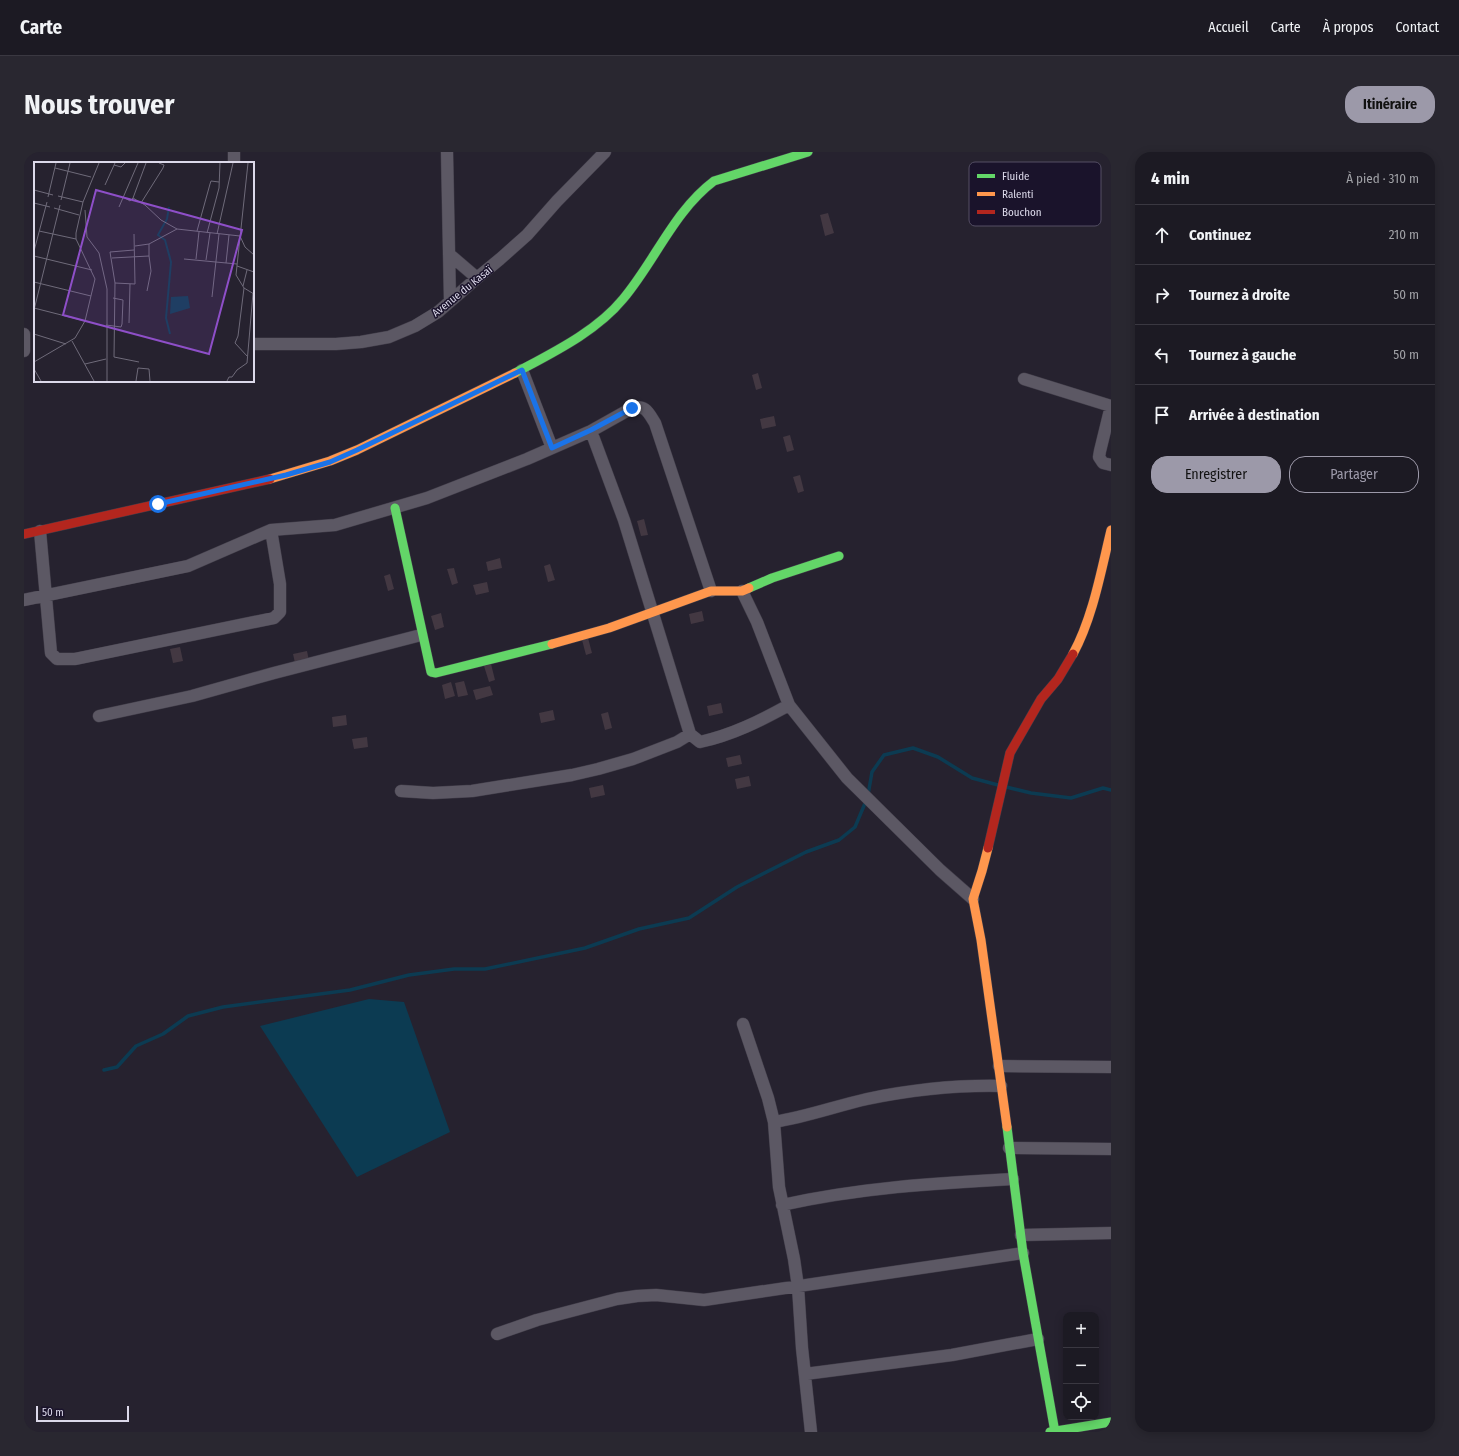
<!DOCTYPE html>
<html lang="fr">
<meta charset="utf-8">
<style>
body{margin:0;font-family:"Fira Sans Condensed",sans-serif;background:#292730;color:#f1f3f6}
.controls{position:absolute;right:12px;bottom:12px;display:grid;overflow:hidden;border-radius:8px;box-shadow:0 2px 10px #0003}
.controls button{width:36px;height:36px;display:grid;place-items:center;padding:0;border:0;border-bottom:1px solid #3a3841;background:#1c1a23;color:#f1f3f6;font:20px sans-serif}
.scale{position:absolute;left:12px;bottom:10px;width:93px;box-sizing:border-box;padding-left:4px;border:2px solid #dcd9ea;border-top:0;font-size:11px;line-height:14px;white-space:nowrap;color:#dcd9ea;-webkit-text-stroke:3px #1a132b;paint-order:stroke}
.stop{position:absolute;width:12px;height:12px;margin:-9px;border:3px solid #1a73e8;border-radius:50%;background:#fff}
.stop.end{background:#1a73e8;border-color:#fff;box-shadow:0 1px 4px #0008}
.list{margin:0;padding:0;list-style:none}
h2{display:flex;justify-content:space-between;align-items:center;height:52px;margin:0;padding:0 16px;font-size:17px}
h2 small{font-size:13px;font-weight:400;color:#a0a1a6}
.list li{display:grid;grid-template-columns:26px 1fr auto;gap:12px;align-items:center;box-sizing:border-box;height:60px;padding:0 16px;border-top:1px solid #3a3841}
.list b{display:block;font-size:15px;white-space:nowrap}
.list em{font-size:13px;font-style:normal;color:#a0a1a6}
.actions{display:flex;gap:8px;padding:12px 16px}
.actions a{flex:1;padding:9px 0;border:1px solid #9c99a9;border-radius:16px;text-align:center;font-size:14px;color:#9c99a9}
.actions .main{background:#9c99a9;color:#111}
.icon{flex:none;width:22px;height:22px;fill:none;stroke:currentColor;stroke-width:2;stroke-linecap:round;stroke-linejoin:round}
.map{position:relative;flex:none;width:1087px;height:1280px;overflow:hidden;border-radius:16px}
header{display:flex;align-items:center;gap:24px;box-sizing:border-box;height:56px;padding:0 20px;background:#1c1a23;border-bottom:1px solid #3a3841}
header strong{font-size:19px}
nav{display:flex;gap:22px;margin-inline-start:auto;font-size:14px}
.intro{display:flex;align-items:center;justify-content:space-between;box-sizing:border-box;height:96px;padding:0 24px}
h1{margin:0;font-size:28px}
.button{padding:10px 18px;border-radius:16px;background:#9c99a9;color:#111;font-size:14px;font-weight:700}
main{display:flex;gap:24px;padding:0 24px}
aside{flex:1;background:#1c1a23;border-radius:16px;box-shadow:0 2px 10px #0003}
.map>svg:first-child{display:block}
.water{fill:#0c3b52}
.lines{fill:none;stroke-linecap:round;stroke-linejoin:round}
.stream{stroke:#0c3b52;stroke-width:3.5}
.building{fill:#433842}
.street-casing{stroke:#413d49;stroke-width:13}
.fast-casing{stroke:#413d49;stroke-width:10}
.slow-casing{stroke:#413d49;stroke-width:10}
.jam-casing{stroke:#413d49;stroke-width:10}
.street{stroke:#5c5864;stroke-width:12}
.fast{stroke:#63d668;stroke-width:9}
.slow{stroke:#ff974d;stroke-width:9}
.jam{stroke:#b3261e;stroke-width:9}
.route{stroke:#1a73e8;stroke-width:5}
.labels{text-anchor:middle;stroke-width:3;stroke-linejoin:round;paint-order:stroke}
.street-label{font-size:11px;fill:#dcd9ea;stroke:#1a132b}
.inset-river{fill:none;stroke:#0c3b52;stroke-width:2}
.inset-road{fill:none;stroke:#6f6b7a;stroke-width:1}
.view{fill:#8e4fc8;fill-opacity:0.15;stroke:#8e4fc8;stroke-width:2}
.inset-edge{fill:none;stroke:#dcd9ea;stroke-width:2}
.key{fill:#1a132b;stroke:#544e64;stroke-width:1}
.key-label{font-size:11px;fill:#dcd9ea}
</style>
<header>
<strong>Carte</strong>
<nav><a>Accueil</a><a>Carte</a><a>À propos</a><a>Contact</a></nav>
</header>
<div class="intro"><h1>Nous trouver</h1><a class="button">Itinéraire</a></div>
<main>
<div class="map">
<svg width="1087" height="1280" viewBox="0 0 1087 1280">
<rect width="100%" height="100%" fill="#26222f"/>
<path class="water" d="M345,847L380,850L426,980L333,1025L236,874Z"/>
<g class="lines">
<path class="stream" d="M982,635L1007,641L1047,646L1079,636L1087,638
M844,643L848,620L860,603L889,596L914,605L948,626L974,633
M80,918L93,915L112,894L139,882L164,864L199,855L326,838L385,823L430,817H461L561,796L615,777L665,766L713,735L782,700L815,688L831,675L842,649"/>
</g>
<path class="building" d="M804,61L810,81L801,84L796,63Z
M734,221L738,236L732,238L728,223Z
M750,264L752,274L738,277L736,267Z
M766,283L770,298L763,300L759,285Z
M776,323L780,339L774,341L769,325Z
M620,367L624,383L617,384L613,369Z
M476,406L478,416L464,419L462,410Z
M526,412L531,428L524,430L520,414Z
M430,416L434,431L428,433L423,417Z
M366,422L370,437L364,439L360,424Z
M463,430L465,440L452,443L449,433Z
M678,459L680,469L667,472L665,462Z
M417,461L420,475L411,478L407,464Z
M564,486L568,501L562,503L558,488Z
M156,495L159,509L149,511L146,497Z
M283,499L285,509L271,511L269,502Z
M467,512L471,528L465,530L460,514Z
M440,529L444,543L434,545L431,531Z
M427,530L431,544L421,547L418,533Z
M466,534L469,543L452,548L449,538Z
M697,551L699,561L685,564L683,554Z
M529,558L531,568L517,571L515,561Z
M584,560L588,576L581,578L577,562Z
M322,563L323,573L309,575L308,565Z
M343,585L344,595L330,597L328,587Z
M716,603L718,612L704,615L702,606Z
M725,624L727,634L713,637L711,627Z
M579,633L581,643L567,646L565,636Z"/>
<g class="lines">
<g class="street-casing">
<path id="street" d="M210,0V11
M423,0L426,149
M425,102L453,126
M0,182V199
M229,192H312L337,190L365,185L391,174L414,160L453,126L476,107L503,83L533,49L581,0
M498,218L528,296
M1000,227L1087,254
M1087,254L1076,299L1075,305L1079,311L1087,313
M567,279L600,368L666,582L676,590C708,583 736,569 765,553
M16,379L27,501L33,507H51L250,466L256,460V432L247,378
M718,439L733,470L765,553L823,626L916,718L949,747
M0,448L164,414L247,378L311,373L403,346L503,307L567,279L608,256C622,253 624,260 631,271L687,439
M75,564L168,544L250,521L397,483
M377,639L409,641L448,639L548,623L574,617L609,607L653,590L666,582
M719,872L744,946L750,970L755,1035L770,1107L774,1135L778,1196L787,1280
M975,914L1087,915
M750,970C782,965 812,954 843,947C887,938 932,933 977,934
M985,996L1087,997
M758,1053C834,1036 911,1031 989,1027
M997,1083L1087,1081
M473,1182L513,1168L593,1147L613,1144L632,1143L680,1148L999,1101
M781,1222L928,1203L1014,1187"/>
</g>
<g class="fast-casing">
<path id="fast" d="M491,221C528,201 572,180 599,147C631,109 650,59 690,29L784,0
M371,356L407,520L412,521L528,492
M725,436L748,426L815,404
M983,975L999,1101L1031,1280
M1026,1280L1087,1270"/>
</g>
<g class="slow-casing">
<path id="slow" d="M246,327L306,309L333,298L491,221
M528,492L585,476L687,439H718L725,436
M1049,502C1069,465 1077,419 1087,378
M964,696L958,719L949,747L957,788L983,975"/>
</g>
<g class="jam-casing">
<path id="jam" d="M0,382L246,327
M964,696L986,601L1017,547L1034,527L1049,502"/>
</g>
<use href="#street" class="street"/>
<use href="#fast" class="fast"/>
<use href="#slow" class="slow"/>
<use href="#jam" class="jam"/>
</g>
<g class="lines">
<path class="route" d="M134,352L262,323L306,310L333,298L498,218L528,296L567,278L608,256"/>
</g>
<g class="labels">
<g class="street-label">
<text transform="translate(438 139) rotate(-39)" y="4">Avenue du Kasaï</text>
</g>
</g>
<g transform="translate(10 10)">
<rect width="220" height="220" fill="#26222f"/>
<path d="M154,134L156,146L136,152L137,135Z" fill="#0c3b52"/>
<path class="inset-river" d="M135,45L133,57L124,73L131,78L137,100L132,156L136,172"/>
<path class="inset-road" d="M214,1L202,113L210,126L220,132M80,3L87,5L91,1M21,6L57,15M71,23L81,1M0,28L19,33M24,34L49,40M14,35L22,1M91,36L96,39L99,36L111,43L127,58L143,67L206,74L211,85L220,93M99,36L112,1M27,38L36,1M0,41L16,45M107,41L129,6L130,3L125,1M85,45L104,1M20,46L45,53M51,48L53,75L65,91L73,127V219M5,69L42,77M163,69L176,22L177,19L185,20M173,71L185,26L186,1M183,72L199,1M101,84L115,82L143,67M100,88L76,90L81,121L80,195L105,200M0,89L13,40M0,94L58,108M78,96L115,94V82M150,97L203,102M162,97L165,70M172,98L176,71M192,101L195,73M203,104L220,110M0,120L57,134M81,121L101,122L100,72M209,124L213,108M210,126L204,174L201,181L213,194M113,129L117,109L115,94M178,135L185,72M0,146L51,159M0,148L26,43M95,161L96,122M72,163L87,165L88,162L89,138L79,136M0,172L32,182M38,179L60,219M0,200L41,176L51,159L61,117L42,77V71L49,40L65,1M51,202L72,197M0,207L7,219M102,219L104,206L115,207L116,219M193,219L195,215H198L203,208L213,201L219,131"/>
<path class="view" d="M62,28L208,68L175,192L29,153Z"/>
<rect width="220" height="220" class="inset-edge"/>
</g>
<rect x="945" y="10" width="132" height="64" rx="6" class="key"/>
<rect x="953" y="22" width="18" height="4" fill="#63d668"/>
<rect x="953" y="40" width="18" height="4" fill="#ff974d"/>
<rect x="953" y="58" width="18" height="4" fill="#b3261e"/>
<g class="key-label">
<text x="978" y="28">Fluide</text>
<text x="978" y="46">Ralenti</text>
<text x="978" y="64">Bouchon</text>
</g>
</svg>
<div class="controls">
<button>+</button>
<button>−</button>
<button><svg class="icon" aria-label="locate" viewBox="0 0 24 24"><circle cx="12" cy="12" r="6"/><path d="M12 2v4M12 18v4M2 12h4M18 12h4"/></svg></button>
</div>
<div class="scale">50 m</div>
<div class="stop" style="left:134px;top:352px"></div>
<div class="stop end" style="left:608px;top:256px"></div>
</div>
<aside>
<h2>4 min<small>À pied · 310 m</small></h2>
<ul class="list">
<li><svg class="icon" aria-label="ahead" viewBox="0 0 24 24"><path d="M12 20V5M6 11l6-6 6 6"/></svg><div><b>Continuez</b></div><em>210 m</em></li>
<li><svg class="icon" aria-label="right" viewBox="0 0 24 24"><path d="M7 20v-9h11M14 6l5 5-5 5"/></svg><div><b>Tournez à droite</b></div><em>50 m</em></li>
<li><svg class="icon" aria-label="left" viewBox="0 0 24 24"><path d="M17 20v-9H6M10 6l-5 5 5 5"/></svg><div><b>Tournez à gauche</b></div><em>50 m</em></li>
<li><svg class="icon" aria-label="arrive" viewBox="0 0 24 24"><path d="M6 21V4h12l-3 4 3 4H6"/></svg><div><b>Arrivée à destination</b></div></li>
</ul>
<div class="actions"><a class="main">Enregistrer</a><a>Partager</a></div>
</aside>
</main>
